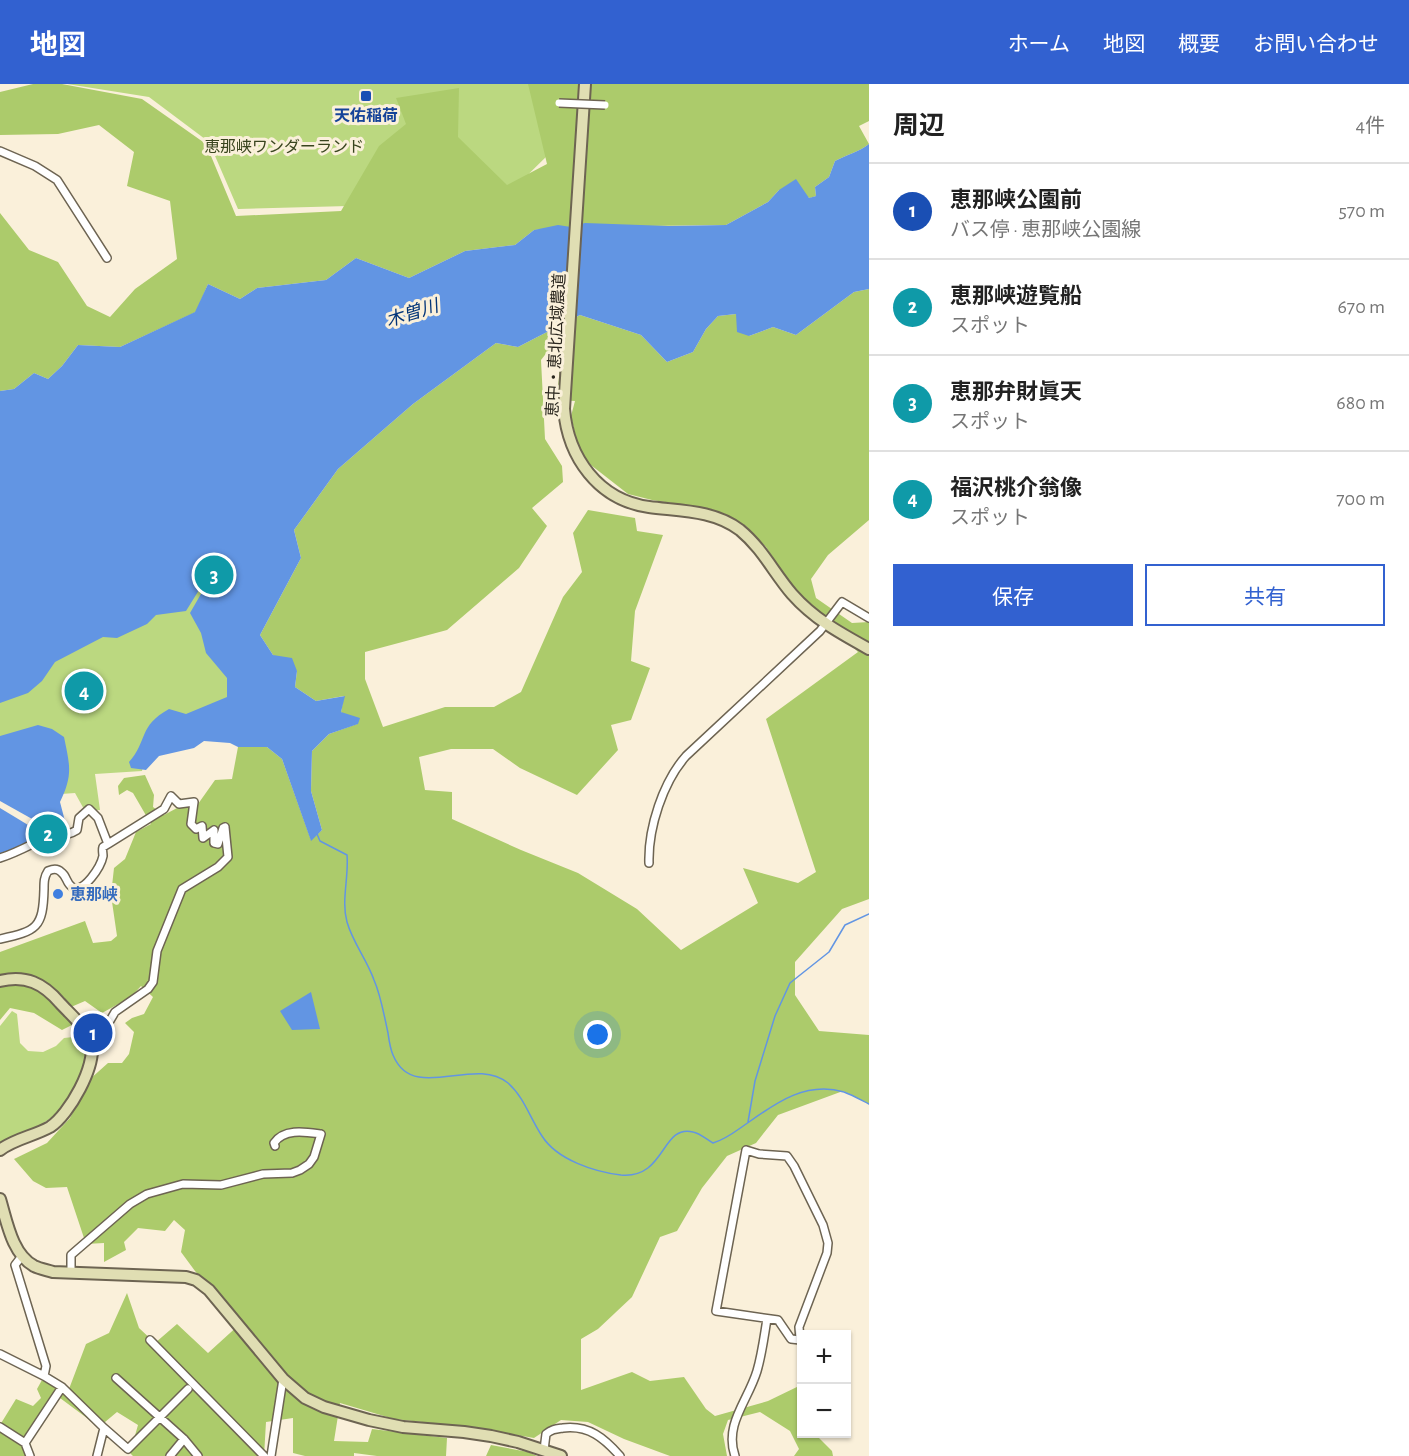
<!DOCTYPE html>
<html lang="ja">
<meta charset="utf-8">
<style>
body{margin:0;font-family:"Alegreya Sans","Noto Sans JP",sans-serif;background:#f2f2f2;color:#222}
.controls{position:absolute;right:18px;bottom:18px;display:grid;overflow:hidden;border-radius:0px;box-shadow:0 2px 4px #0004}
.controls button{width:54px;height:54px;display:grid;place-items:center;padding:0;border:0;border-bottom:2px solid #e0e0e0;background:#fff;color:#222;font:30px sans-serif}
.you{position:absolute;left:598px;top:951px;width:21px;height:21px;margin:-15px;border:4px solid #fff;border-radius:50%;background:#1a73e8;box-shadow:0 0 0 9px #1a73e833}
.badge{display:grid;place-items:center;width:39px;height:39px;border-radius:50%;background:#3261d0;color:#fff;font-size:20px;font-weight:700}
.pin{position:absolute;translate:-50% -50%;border:3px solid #fff;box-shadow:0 2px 6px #0006}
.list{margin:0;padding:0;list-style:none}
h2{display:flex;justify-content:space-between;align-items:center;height:78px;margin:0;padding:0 24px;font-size:26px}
h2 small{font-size:20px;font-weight:400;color:#767676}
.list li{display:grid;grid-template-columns:39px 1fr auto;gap:18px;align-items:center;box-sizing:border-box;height:96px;padding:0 24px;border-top:2px solid #e0e0e0}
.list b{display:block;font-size:22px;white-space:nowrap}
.list p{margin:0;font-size:20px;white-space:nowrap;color:#767676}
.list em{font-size:20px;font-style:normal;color:#767676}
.actions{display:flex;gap:12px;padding:18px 24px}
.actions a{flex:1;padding:14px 0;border:2px solid #3261d0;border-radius:0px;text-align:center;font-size:21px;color:#3261d0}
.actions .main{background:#3261d0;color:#fff}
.map{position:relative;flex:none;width:869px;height:1372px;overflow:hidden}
header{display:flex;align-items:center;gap:36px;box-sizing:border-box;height:84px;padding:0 30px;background:#3261d0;color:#fff}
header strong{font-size:28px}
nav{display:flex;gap:33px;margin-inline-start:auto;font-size:21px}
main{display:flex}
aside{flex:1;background:#fff}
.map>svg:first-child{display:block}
.green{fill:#bbd880}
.forest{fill:#accb6b;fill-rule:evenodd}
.water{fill:#6295e3}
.pier{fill:#faf0da}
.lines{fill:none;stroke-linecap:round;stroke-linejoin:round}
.stream{stroke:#6295e3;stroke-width:1.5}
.street-casing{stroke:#6d6452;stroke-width:10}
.secondary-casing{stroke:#6d6452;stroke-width:14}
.street{stroke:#fff;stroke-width:7}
.secondary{stroke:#e0deb3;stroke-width:10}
.street-bridge-casing{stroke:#6d6452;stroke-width:10;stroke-linecap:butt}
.street-bridge{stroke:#fff;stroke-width:7}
.transit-dot{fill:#1a4fb4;stroke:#faf0da;stroke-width:2}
.shop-dot{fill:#3f7fe0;stroke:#faf0da;stroke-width:2}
.labels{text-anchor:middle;stroke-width:6;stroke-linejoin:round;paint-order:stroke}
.transit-label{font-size:16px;font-weight:bold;fill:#164399;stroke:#faf0da}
.park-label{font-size:16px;fill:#39451e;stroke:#faf0da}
.street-label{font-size:16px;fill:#29251d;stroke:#faf0da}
.shop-label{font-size:16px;font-weight:bold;fill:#366cbe;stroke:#faf0da;text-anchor:start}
.water-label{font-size:18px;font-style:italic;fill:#033579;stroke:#faf0da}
</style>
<header>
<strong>地図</strong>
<nav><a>ホーム</a><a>地図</a><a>概要</a><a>お問い合わせ</a></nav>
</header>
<main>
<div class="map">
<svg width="869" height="1372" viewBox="0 0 869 1372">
<rect width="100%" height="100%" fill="#faf0da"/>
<path class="green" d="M67,0H577L550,69L500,118L238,125L209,58L149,13Z
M215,469L234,494L236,619L151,649L142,687L95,690L100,726L85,727L75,709L61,710L0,657V610L47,571Z
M12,927L17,930L20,959L28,967L43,968L56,962L64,954L83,952L88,972L71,1011L54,1032L34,1045L0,1059V942Z"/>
<path class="forest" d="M33,0H62L142,15L206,60L236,132L341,127L379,62L406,40L396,14L459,4L458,53L507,101L547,80L528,0H869V37L859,42L869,60C859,68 846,71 835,77L829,93L815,103L816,112L810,114L779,106L768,118L726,141L571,143L534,146L515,161L465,167L409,194L356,174L326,196L257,204L240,215L208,200L196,228L120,263L78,261L62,282L48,295L34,289L14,305L0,307V129L29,166L58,178L87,222L110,233L135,205L177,175L170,117L127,102L134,68L99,41L58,50L0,51V8Z
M869,205V436L828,471L811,495L816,514L852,539L869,538V815L842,825L795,878V911L819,947L869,951V1020L843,1007L778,1031L756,1059L727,1072L702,1104L677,1147L660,1153L632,1213L598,1245L581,1255V1306L632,1288L650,1297L684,1293L706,1325L715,1332L768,1317L801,1301L802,1350H815L832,1367L833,1372H794L799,1365L790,1347L760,1328L728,1336L723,1350L727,1372H670L624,1355L588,1338L561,1336L534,1354L470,1343L394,1335L340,1319L334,1357L368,1358L372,1345L447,1354L446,1372H377L354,1369V1372H305L293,1369V1334L266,1338L264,1372H133L130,1369L138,1341L117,1328L99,1343L60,1314L30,1359L34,1372H0V1341L16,1315L33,1322L41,1314L37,1305L42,1296L69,1305L86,1260L109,1249L127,1209L139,1244L155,1259L177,1240L208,1269L241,1239L195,1187L181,1168L185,1146L174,1136L165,1147L138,1144L124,1158L126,1166L104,1178V1159L86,1160L67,1103L46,1104L33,1097L14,1075L47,1059L70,1034L89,996L108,979H122L129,970L134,948L125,939L132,934L144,930L153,913L141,902L131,913L102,929L85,917L64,926L72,941L62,946L34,929L10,924L0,936V868L85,837L93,859L111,857L117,852L111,811L114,784L125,775L136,748L151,740L133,709L127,706L119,711L118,702L124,694L145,691L154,711L153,723L164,731L177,724L198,720L215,696L232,695L238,663H267L282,675L311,756L322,746L311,707L312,667L329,650L357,640L341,628L344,612L316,617L295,603L297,587L273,571L260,551L301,474L294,446L338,385L413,320L496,259L518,263L580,231L641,251L667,278L693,268L706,245L718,232L736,230L749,252L773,243L796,251L854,208ZM548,267L558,268L560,280L557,316L575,317L571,332L577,358L587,378L628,410L652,416L699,423L725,430L746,442L766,463L792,502L858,568L766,635L816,788L798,799L743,784L758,819L681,866L637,825L578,789L521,766L452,735V708L425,706L419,673L451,665H493L520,684L577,711L618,666L611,641L631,636L650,584L631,577L635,527L663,451L637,447L635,434L588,426L573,449L582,488L563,513L521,608L494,623H445L383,643L365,595V568L447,546L519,484L547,442L532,424L563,398L562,382L545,355L541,276Z
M491,1361L528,1368L537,1372H486Z"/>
<path class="water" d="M869,60V205L854,208L796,251L773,243L749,252L737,248L736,230L718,232L706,245L693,268L667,278L641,251L580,231L518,263L496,259L413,320L338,385L294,446L301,474L260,551L273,571L292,574L297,587L295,603L316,617L345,612L341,628L360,634L358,640L329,650L312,667L311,707L322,746L311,757L282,675L267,663H238L230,659L204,657L194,664L159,672L146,686L131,684L129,678C148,657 138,642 169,625L186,630L227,613V594L206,569L201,549L190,529L205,503L209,504L213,499L223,495V492L217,484C210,486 206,491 204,498L186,527L156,531L147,540L117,554L103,553L55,578L42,597L28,609L0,619V307L14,305L34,289L48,295L62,282L78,261L120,263L195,228L208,200L240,215L257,204L326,196L356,174L409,194L465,167L515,161L534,146L558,141L571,143L585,139L668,142L726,141L768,118L779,106L796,95L809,114L816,112L815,103L829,93L835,77C846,71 859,68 869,60Z
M38,641L52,645L64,653C70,682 73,691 60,718L66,741L64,746L58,741L54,743L31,759L0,773V652Z
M311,908L320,945L292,946L280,927Z"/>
<path class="pier" d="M0,717L50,745L43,750L0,724Z"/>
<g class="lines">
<path class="stream" d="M317,750L320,757L347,771C349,793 341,817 347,838C353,859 367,876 374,896C381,912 384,931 388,949C389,956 390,964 393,971C398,983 406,991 419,993C447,998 483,979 508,999C524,1013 530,1034 542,1052C557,1076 595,1088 621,1091C666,1095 661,1040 693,1048C700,1049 707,1056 713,1059C727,1055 737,1046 749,1038C777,1018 807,997 844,1008C852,1011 861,1016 869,1020
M748,1038L755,997L775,932L790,899L829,868L845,841L869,830"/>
<g class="street-casing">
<path id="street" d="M0,67L35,82L57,96L107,174
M108,760L164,725L171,712L179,720L194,718L191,740L196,745L202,742L203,754L214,746V759L218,760L223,744L225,743
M0,774C16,769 30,761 45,754C56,748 63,755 77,746L79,734L89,725L98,734L108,760L103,763C102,766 103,769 103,772C101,782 84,810 72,803C66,799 67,792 61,788C57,784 53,785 48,787C44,793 44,798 44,805C43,844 37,847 0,855
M649,779C648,744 663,698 686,672L820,547L842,518L869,534
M91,959L108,940L115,928L148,905L153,898L157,867L180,810L182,805L218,783L228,773L225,743
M746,1066L759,1070L787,1072L794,1082L823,1141L828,1159L827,1169L799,1243L800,1256L791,1255L778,1236L716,1227Z
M22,1172L15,1181L46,1282L44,1292
M71,1189V1171L130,1120L147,1110L183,1100L221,1101L263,1090L292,1089L300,1086L309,1080L314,1073L321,1050C306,1048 284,1044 274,1059L275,1062
M150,1256L264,1372
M0,1270L44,1292L62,1303L104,1344L97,1372
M116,1294L184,1355L198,1372
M0,1343L25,1359L30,1372
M104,1344L128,1365L188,1305
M25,1359L62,1303
M544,1366L546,1350C552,1345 556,1345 563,1344C589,1341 604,1354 620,1372
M170,1372L184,1355
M271,1372L283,1295
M735,1372C724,1340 748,1317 757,1287C762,1270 764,1253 767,1235"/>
</g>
<g class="secondary-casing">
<path id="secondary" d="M585,0L564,325C568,373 598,416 649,423C680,427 714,426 740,446C762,464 774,489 792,510C814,535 840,549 869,565
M0,897C26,891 43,899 60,919C70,930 87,944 91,959C97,981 69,1031 50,1043C34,1052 14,1055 0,1066
M0,1115C7,1138 12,1170 34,1182C40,1185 47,1186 53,1188L186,1193L196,1196L209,1206L283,1295L305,1314L324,1323L369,1336L403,1343L464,1348L491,1352L518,1358L561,1372"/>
</g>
<use href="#street" class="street"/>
<use href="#secondary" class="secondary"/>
<g class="street-bridge-casing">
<path id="street-bridge" d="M559,19L605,21"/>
</g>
<use href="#street-bridge" class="street-bridge"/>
</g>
<rect class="transit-dot" x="360" y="6" width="12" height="12" rx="3"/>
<circle class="shop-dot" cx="58" cy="810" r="6"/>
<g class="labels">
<g class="transit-label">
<text x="366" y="37">天佑稲荷</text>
</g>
<g class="park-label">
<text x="284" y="68">恵那峡ワンダーランド</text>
</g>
<g class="street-label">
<text transform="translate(555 261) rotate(-87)" y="6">恵中・恵北広域農道</text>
</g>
<g class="shop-label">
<text x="70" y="816">恵那峡</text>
</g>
<g class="water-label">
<text transform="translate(412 229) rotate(-17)" y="6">木曽川</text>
</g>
</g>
</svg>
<div class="controls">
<button>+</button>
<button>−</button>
</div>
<div class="you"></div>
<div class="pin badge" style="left:93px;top:949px;background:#1a4fb4">1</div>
<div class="pin badge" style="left:48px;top:750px;background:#0f9aa8">2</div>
<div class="pin badge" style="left:214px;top:491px;background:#0f9aa8">3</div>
<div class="pin badge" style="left:84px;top:607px;background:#0f9aa8">4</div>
</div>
<aside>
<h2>周辺<small>4件</small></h2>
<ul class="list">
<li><span class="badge" style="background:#1a4fb4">1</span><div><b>恵那峡公園前</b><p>バス停 · 恵那峡公園線</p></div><em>570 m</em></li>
<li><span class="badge" style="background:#0f9aa8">2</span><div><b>恵那峡遊覧船</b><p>スポット</p></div><em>670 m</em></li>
<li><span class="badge" style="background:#0f9aa8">3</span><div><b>恵那弁財眞天</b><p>スポット</p></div><em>680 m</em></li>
<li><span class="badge" style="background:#0f9aa8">4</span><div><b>福沢桃介翁像</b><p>スポット</p></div><em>700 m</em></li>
</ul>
<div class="actions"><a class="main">保存</a><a>共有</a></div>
</aside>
</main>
